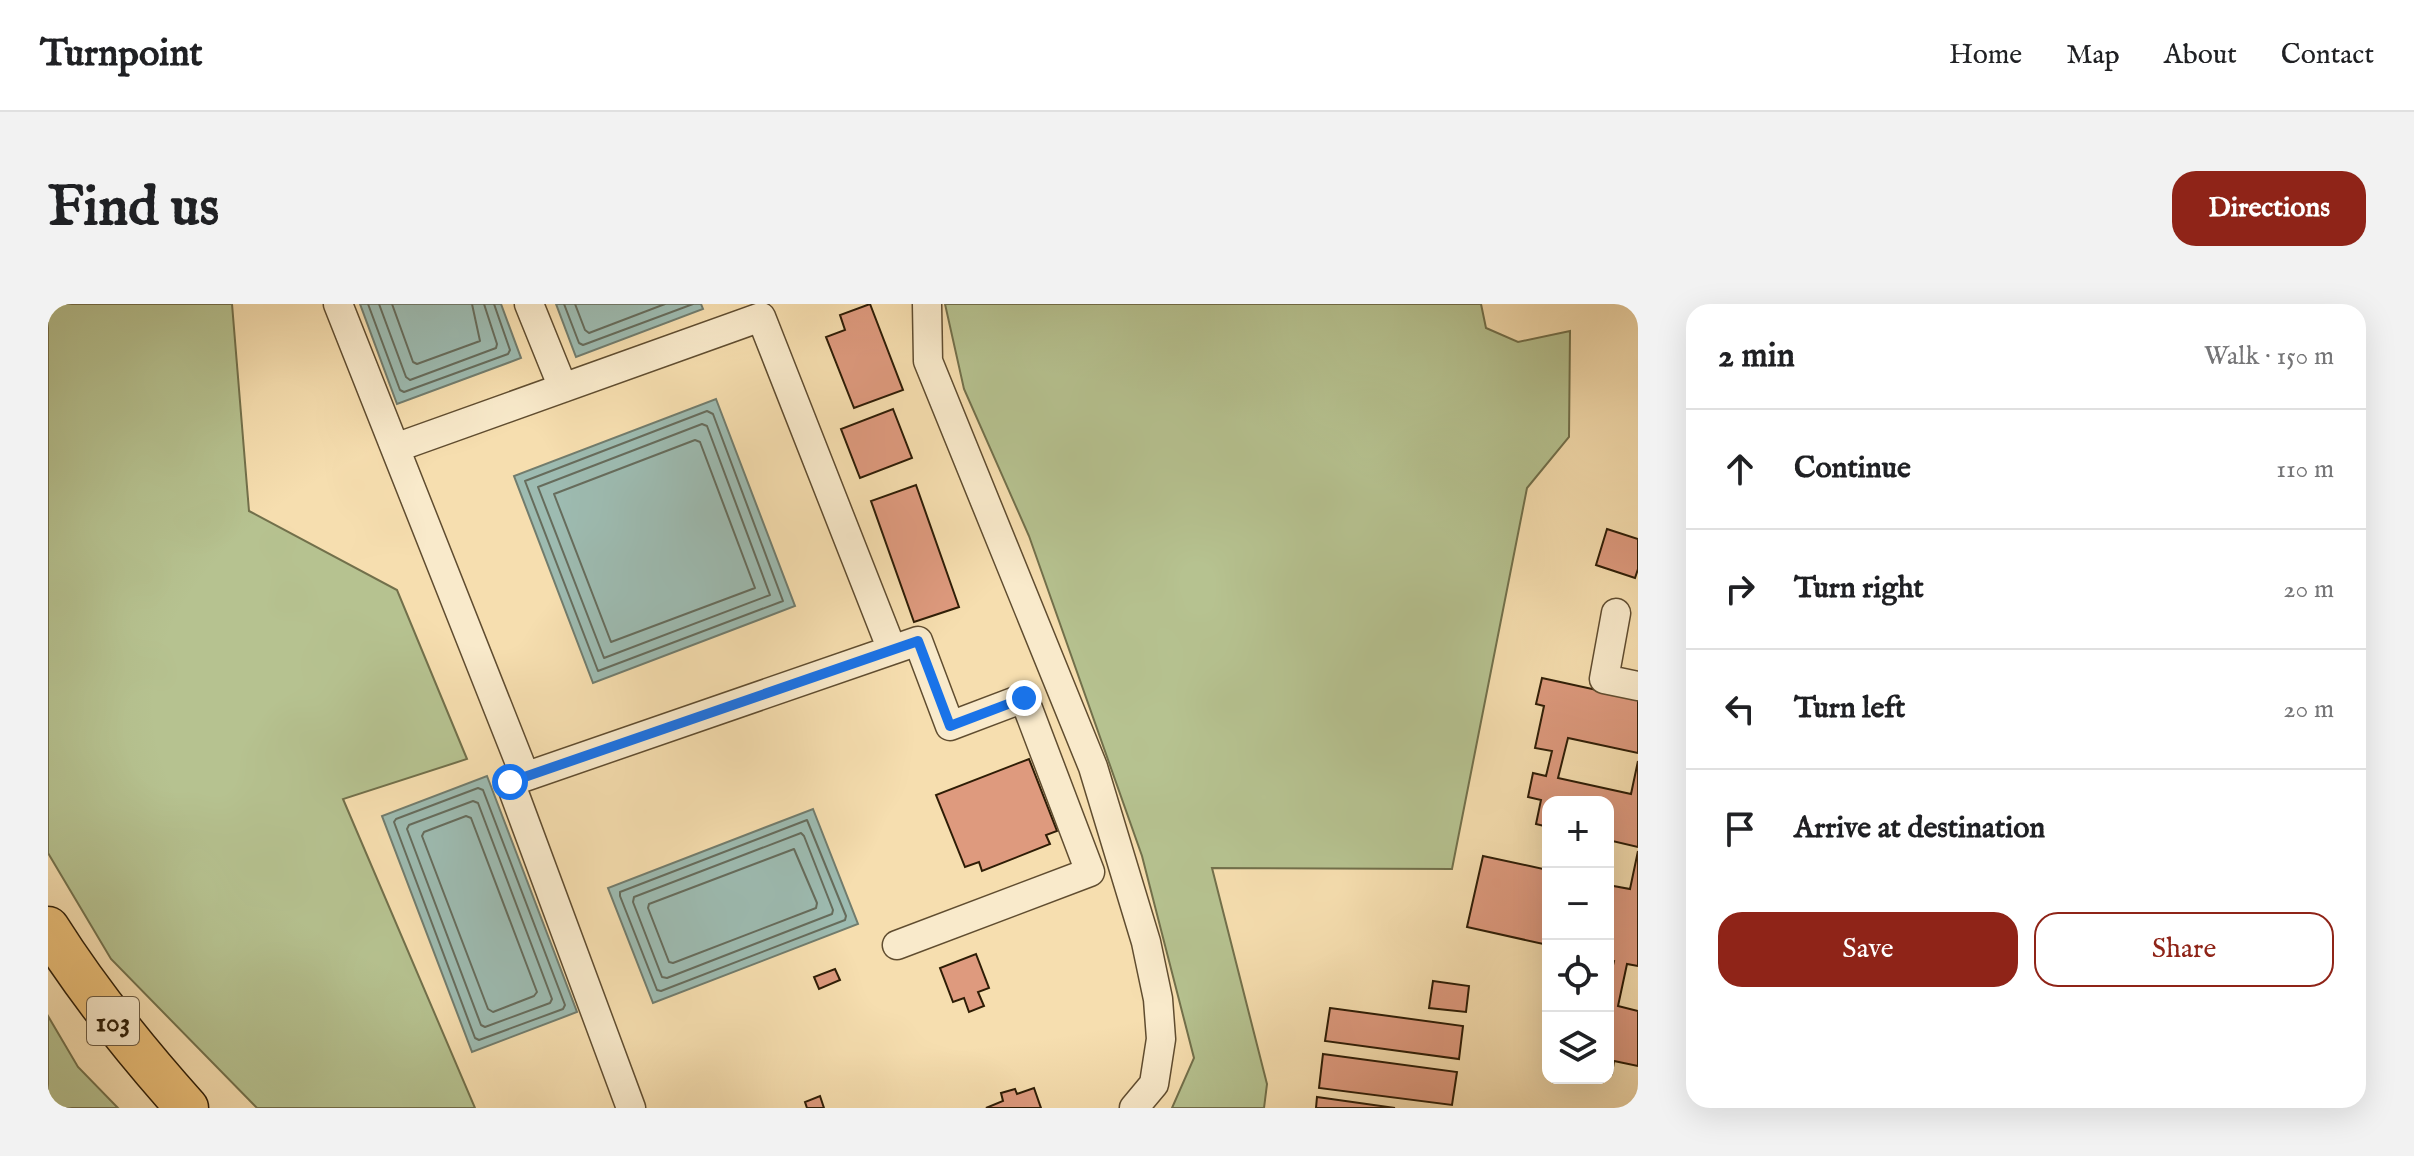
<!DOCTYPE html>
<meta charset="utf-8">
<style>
body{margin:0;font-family:"IM FELL English",serif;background:#f2f2f2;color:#202124}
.controls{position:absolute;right:24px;bottom:24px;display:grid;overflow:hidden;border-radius:16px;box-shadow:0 8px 32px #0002}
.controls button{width:72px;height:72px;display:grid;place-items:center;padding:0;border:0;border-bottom:2px solid #e0e0e0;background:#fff;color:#202124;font:40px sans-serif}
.stop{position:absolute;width:24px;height:24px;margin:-18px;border:6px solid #1a73e8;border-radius:50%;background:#fff}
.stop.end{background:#1a73e8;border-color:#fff;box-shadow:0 2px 8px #0008}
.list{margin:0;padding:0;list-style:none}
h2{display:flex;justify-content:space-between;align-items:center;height:104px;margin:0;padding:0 32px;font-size:34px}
h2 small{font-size:26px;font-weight:400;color:#757577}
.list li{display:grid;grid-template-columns:52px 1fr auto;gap:24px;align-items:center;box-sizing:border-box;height:120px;padding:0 32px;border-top:2px solid #e0e0e0}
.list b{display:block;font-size:30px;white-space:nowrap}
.list em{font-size:26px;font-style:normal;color:#757577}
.actions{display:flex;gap:16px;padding:24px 32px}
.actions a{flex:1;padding:18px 0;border:2px solid #8f2418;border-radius:24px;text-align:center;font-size:28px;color:#8f2418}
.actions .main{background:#8f2418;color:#fff}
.icon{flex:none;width:44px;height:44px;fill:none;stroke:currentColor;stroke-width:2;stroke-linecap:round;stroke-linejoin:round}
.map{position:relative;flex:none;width:1590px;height:804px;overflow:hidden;border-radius:24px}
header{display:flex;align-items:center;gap:48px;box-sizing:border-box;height:112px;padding:0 40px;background:#fff;border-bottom:2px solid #e0e0e0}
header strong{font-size:38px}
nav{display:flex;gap:44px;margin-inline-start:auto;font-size:28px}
.intro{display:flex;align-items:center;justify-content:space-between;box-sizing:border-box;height:192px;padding:0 48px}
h1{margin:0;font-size:56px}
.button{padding:20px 36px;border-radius:24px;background:#8f2418;color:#fff;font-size:28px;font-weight:700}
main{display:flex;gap:48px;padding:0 48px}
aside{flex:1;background:#fff;border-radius:24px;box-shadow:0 8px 32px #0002}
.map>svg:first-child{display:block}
.green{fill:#b6c290;stroke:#72704b;stroke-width:2}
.water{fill:#9dbbb1;stroke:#717c6d;stroke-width:2}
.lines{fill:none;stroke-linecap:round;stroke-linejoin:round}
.shore{stroke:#666c5c;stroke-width:2}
.building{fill:#de9a7e;stroke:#2e1d06;stroke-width:2}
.minor-casing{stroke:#604d30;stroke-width:31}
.highway-casing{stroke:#2e1d06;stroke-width:45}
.minor{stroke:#f9eacb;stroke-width:28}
.highway{stroke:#ebbf78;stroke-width:42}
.route{stroke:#1a73e8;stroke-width:10}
.labels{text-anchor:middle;stroke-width:8;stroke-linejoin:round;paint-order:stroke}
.shield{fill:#f9eacb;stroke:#6b5a41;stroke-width:2}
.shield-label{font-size:28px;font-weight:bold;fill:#2e1d06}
</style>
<header>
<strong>Turnpoint</strong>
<nav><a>Home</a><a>Map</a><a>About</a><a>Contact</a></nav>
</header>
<div class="intro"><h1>Find us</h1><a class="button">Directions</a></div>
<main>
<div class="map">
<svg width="1590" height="804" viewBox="0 0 1590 804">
<rect width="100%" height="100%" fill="#f6deaf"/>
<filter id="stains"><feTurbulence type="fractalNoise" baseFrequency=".0025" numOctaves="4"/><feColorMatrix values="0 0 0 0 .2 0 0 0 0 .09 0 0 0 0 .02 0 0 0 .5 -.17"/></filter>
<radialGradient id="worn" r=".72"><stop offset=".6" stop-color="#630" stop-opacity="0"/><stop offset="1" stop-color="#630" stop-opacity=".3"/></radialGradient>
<path class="green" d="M0,0H184L201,207L349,286L419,455L295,495L427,804H209L63,655L0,549Z
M897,0H1433L1438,24L1470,38L1522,27L1521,133L1479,184L1404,565L1164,564L1219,780L1216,804H1124L1146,754L1094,552L981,232L916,85Z
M0,712L30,763L70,804H0Z"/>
<path class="water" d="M312,0H453L473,54L349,100Z
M508,0H653L655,5L528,53Z
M668,95L747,302L545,379L466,172Z
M439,472L529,708L424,748L334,512Z
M765,505L810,620L605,699L560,584Z"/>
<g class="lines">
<path class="shore" d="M320,0L352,86L356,88L460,50L462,46L446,0
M331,0L358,73L362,76L448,44L449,40L436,0
M344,0L365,58L369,60L432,37L424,0
M516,0L531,39L535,41L645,0
M527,0L537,26L541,29L617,0
M659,107L665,110L735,297L550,367L477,177Z
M654,120L659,122L722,291L556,354L490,183Z
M647,136L652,138L707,284L563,338L506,190Z
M430,484L435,486L517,701L515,705L431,736L427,734L346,518L348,515Z
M425,497L430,499L504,695L502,699L437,723L433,721L359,525L361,521Z
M418,512L423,514L489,688L486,692L445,708L440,705L374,532L376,528Z
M759,516L798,612L797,616L613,687L609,686L572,592V588Z
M753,529L756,532L785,606L784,610L619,674L614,673L585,598L586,593Z
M746,545L769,599L768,604L625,659L621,658L600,604L601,600Z"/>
</g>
<path class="building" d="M822,0L855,86L806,104L778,33L797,26L792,11Z
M845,105L864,154L812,174L793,125Z
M868,181L911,303L866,318L823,197Z
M1559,225L1590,235V265L1587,274L1548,261Z
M1494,374L1590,395V449L1520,434L1510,474L1583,490L1590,457V543L1560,536V498H1500V523L1488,520L1493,496L1480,493L1485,469L1498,472L1504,447L1487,444L1496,402L1488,400Z
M981,455L1009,527L998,531L1002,540L934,567L931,558L917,563L888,491Z
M1590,547V662L1579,660L1570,702L1590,707V762L1566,757L1564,770L1560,769V683L1566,657L1560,656V581L1582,585Z
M1435,552L1500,566V641L1419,623Z
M928,650L941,684L930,688L936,702L921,708L916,694L905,698L892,664Z
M787,665L792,676L771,685L766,673Z
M1385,677L1421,682L1418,708L1381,704Z
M1282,704L1415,722L1411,755L1277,737Z
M1275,750L1409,768L1404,801L1271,784Z
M986,784L993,804H938L955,797L953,789L967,785L969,790Z
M772,792L776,804H759L757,798Z
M1269,793L1347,804H1268Z"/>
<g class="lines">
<g class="minor-casing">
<path id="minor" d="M290,0L477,472
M481,0L515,84
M879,0L880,57L1045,463L1098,638L1110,695L1113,735L1106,780L1086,804
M347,144L713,13L844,346L462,478L583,804
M1568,309L1556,375L1590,382
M844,346L870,337L902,422L976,394L1042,568L849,641"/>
</g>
<g class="highway-casing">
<path id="highway" d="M0,624C41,689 88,747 139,804"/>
</g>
<use href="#minor" class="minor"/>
<use href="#highway" class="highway"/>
</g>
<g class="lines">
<path class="route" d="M462,478L870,337L902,422L976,394"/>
</g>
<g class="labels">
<rect class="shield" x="39" y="693" width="52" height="48" rx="6"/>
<g class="shield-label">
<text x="65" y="727">103</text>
</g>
</g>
<rect width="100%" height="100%" filter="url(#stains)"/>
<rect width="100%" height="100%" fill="url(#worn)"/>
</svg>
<div class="controls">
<button>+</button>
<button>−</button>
<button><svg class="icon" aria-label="locate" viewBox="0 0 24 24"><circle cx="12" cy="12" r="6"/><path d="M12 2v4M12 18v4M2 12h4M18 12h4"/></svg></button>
<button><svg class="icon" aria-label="layers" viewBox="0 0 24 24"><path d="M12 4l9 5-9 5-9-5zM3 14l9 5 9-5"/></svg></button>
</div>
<div class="stop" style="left:462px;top:478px"></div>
<div class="stop end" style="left:976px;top:394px"></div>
</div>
<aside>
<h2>2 min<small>Walk · 150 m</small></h2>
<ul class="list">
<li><svg class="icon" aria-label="ahead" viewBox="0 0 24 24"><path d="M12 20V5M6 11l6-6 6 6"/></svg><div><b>Continue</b></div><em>110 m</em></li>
<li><svg class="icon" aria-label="right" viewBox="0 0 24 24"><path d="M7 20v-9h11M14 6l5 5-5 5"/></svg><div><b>Turn right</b></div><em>20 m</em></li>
<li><svg class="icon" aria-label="left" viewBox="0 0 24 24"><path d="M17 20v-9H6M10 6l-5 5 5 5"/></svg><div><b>Turn left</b></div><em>20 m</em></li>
<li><svg class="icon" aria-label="arrive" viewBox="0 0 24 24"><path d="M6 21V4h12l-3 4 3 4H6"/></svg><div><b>Arrive at destination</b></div></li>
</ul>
<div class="actions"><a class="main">Save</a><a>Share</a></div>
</aside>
</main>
